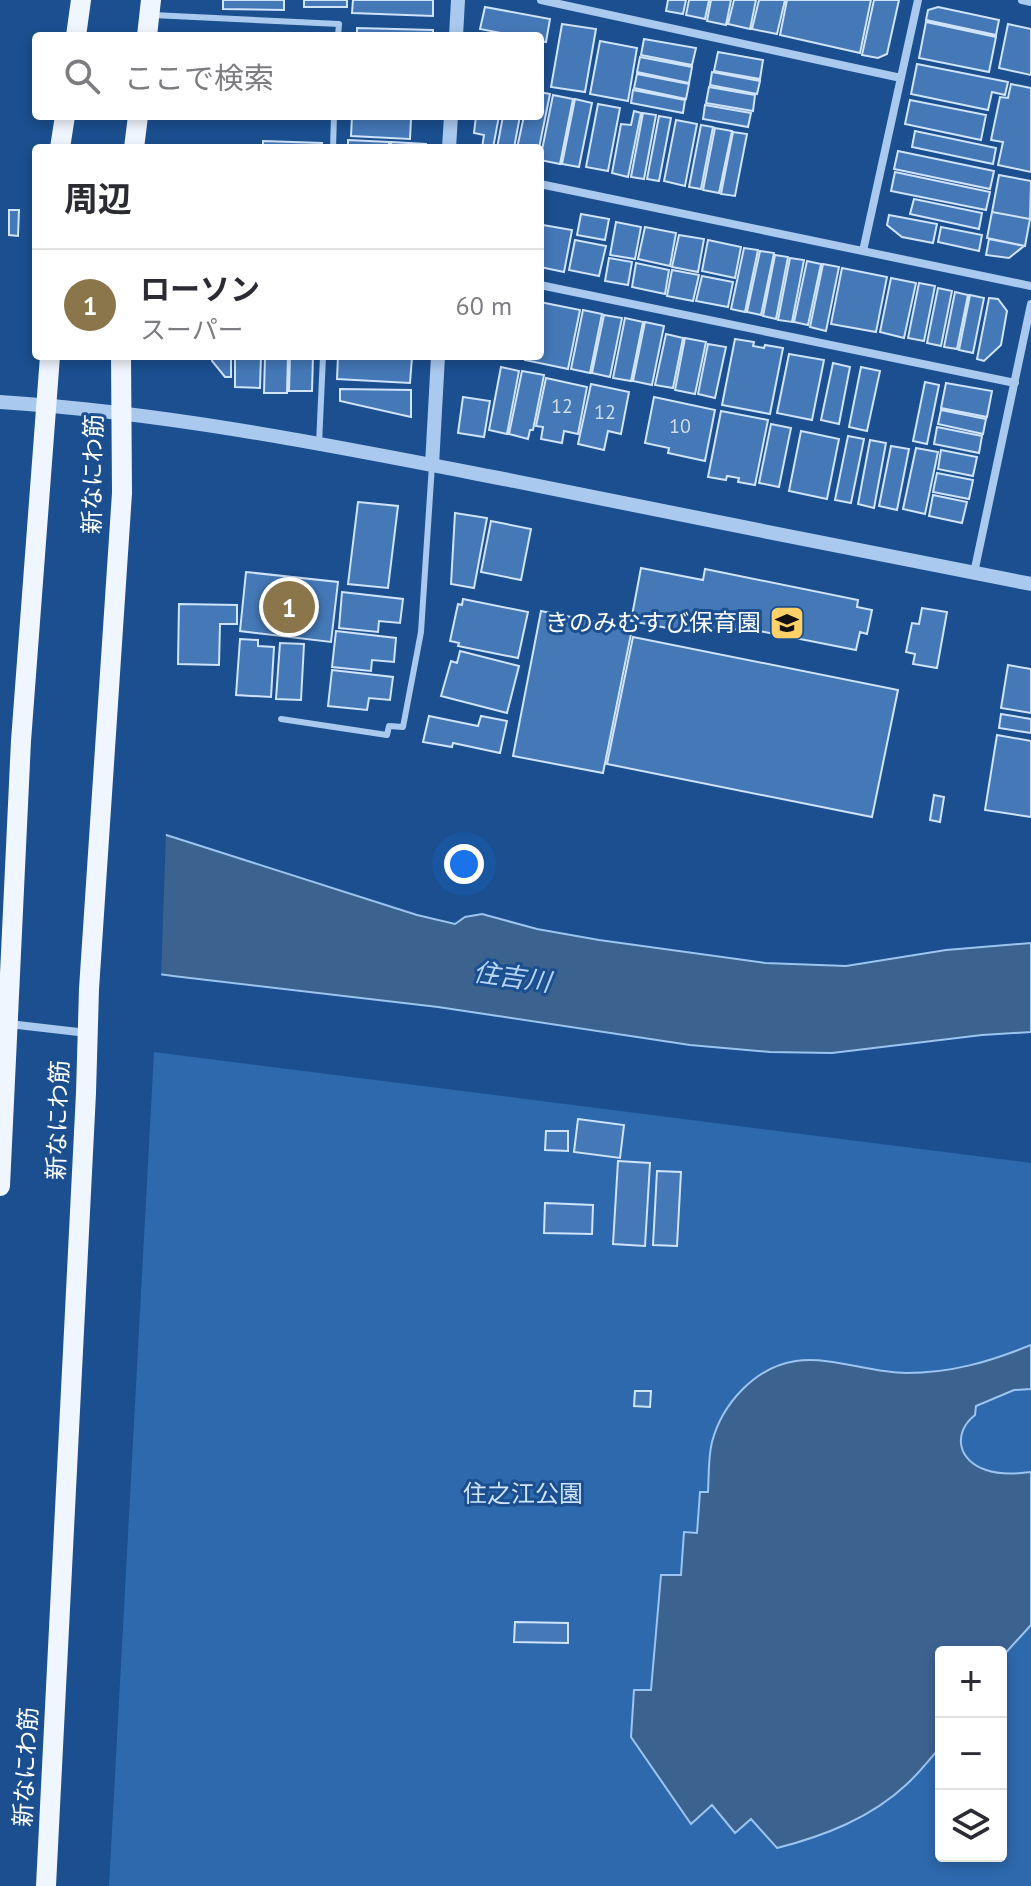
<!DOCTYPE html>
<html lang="ja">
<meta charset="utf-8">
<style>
body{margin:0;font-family:"PT Sans","Noto Sans JP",sans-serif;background:#f2f2f3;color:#2b2b33}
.controls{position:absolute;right:24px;bottom:24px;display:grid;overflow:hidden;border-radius:8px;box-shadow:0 4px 12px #0003}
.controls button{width:72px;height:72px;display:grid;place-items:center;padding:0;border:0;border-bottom:2px solid #e1e1e2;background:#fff;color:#2b2b33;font:40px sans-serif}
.you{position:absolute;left:464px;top:864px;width:28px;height:28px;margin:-20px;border:6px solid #fff;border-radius:50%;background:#1a73e8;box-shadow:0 0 0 12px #1a73e833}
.badge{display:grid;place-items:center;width:52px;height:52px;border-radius:50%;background:#8a764a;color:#fff;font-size:26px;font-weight:700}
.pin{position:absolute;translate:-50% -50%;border:4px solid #fff;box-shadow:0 2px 8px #0006}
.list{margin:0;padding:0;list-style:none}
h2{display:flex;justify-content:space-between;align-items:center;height:104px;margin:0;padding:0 32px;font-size:34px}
h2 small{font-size:26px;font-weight:400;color:#7c7c81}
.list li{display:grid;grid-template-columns:52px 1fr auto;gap:24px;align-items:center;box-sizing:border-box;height:112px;padding:0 32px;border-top:2px solid #e1e1e2}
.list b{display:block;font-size:30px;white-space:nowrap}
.list p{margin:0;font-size:26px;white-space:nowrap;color:#7c7c81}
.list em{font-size:26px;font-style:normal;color:#7c7c81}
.icon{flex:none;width:44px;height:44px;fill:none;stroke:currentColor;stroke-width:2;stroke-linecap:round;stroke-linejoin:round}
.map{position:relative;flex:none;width:1031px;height:1886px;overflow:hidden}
.search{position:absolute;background:#fff;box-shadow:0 4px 12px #0003;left:32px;top:32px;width:512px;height:88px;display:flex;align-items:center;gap:20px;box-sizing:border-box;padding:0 28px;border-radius:8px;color:#7c7c81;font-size:30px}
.panel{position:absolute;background:#fff;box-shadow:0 4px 12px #0003;left:32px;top:144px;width:512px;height:216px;border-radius:8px}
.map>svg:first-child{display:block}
.green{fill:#2e69ad;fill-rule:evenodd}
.water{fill:#3c6290;stroke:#9cc4f0;stroke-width:2}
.pier{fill:#1b4f8f}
.building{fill:#4478b7;stroke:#cfe3fa;stroke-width:2}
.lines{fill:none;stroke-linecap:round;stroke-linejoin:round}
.service{stroke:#a9c9ee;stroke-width:6}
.minor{stroke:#a9c9ee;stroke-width:8}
.tertiary{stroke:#a9c9ee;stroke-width:14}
.primary{stroke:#f0f6ff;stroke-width:20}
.labels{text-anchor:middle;stroke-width:6;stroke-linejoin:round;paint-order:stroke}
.number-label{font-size:20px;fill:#d0dded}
.street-label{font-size:24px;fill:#fff;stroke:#1b4f8f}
.poi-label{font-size:24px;fill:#fff;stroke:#1b4f8f;text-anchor:end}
.park-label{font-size:24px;fill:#cfe3fa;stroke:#1b4f8f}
.water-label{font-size:26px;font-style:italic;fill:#b5d3f5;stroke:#1b4f8f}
</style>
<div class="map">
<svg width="1031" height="1886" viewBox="0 0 1031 1886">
<rect width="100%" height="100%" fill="#1b4f8f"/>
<path class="green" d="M154,1052L1031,1163V1886H109ZM941,1652H1001V1856H941Z"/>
<path class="water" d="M0,782L417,915L455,924L465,917L482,914L537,929L599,940L765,963L846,966L946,950L1031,943V1032L982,1035L832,1053L770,1052L690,1045L438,1007L173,976L0,952Z
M1031,1345V1389L1014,1390L976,1406L975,1415C952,1433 958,1461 986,1470C1000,1475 1016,1474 1031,1472V1625L1001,1658V1652H941V1746C930,1759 919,1773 907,1784C871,1818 824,1836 777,1848L751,1819L735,1833L712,1805L691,1824L631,1737L634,1690H651L661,1575H681L684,1532L697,1533L700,1492H708C709,1476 708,1458 712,1442C722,1404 755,1367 796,1361C832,1356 870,1373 906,1373C951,1373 989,1362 1031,1345Z"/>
<path class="pier" d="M0,778L166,831L161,978L0,956Z"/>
<path class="building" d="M223,0H284V10L223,9Z
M304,0H347V7H304Z
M353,0H433V16L352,13Z
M668,0H686L683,14L666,11Z
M689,0H709L705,19L686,15Z
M711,0H731L726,25L707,21Z
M734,0H756L750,29L728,24Z
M759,0H785L777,34L752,29Z
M787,0H871L860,53L780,35Z
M874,0H899L887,54L878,58L862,55Z
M485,7L550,19L546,42L540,41V36H517L480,29Z
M938,7L999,20L996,35L926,20L928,10Z
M926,22L996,37L989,72L919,58Z
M562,24L596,29L585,92L551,87Z
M1008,24L1031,29V75L999,68Z
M357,28L433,30V36H357Z
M644,39L696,48L692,65L641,55Z
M600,41L637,48L628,101L590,94Z
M718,52L763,60L760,79L714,71Z
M640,57L692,67L689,83L637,72Z
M917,64L1008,82L1005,95L992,92L988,110L911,94Z
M712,72L760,81L757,94L710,85Z
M637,74L689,84L686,99L634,88Z
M1011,84L1031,88V172L998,165L1003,142L991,140L1000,97L1008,98Z
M709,87L755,95L753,111L706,103Z
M633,90L685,100L683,113L631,103Z
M540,92L550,94L539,148H517L524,116H540Z
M553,95L573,99L560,164L540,160Z
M575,99L592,103L579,167L562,164Z
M910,100L986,115L981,140L905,124Z
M598,104L620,108L608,171L586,167Z
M705,105L751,113L748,127L703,119Z
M634,111L641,113L628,177L612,173L621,124L631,125Z
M643,113L656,115L644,179L631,177Z
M352,116L411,119L410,139L351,136Z
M476,116H499L493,148H482L484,135L474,133Z
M503,116H520L514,148H497Z
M659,116L671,118L659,181L647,179Z
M676,120L697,124L685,186L664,181Z
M701,125L713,127L701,189L689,187Z
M715,128L732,131L719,193L703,190Z
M915,131L996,148L993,164L912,147Z
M733,132L747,134L735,196L721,194Z
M348,140L389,142V148H348Z
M263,141L322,143L321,148H263Z
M391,142L426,144V148H391Z
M898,151L994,171L990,189L894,169Z
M895,172L990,192L986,210L891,191Z
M999,175L1031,181L1030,219L992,212Z
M914,199L982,213L979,229L910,214Z
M9,210H19L18,236L9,235Z
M992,212L1030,219L1025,246L987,238Z
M581,214L609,219L605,240L577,235Z
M889,215L937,224L933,243L902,237L887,225Z
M616,222L641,227L635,259L610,255Z
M543,225L572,230L564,272L540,267Z
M645,227L676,233L670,266L638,259Z
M941,227L982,235L979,251L938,242Z
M679,235L704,239L698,272L672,267Z
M989,239L1024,246L1009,258L986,255Z
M575,240L606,246L599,276L569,270Z
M708,240L741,247L735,278L702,271Z
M744,248L758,250L745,312L731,309Z
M760,251L774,253L761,315L747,312Z
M775,255L788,257L776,319L763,316Z
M609,258L632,262L628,285L605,281Z
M790,258L804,260L792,322L778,320Z
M807,261L821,264L808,325L794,322Z
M636,263L669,270L665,294L632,287Z
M823,264L839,267L826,331L810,327Z
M842,268L887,277L876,332L831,324Z
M672,270L699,275L693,301L667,296Z
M702,276L733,282L728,307L696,301Z
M891,278L916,283L904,338L880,332Z
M919,283L935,286L924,341L908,338Z
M938,288L952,291L941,346L927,343Z
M955,292L968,295L957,349L944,347Z
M970,295L984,298L973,353L959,350Z
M989,298L998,299L1007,311L1001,345L984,361L977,359Z
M540,302L580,310L568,369L525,360L526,356H540Z
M583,310L602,314L590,373L571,369Z
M604,315L622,318L610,377L592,373Z
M625,318L643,322L631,381L613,378Z
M645,322L664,326L652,385L633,381Z
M666,334L683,338L673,388L655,385Z
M685,338L706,342L695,394L675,390Z
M735,339L754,342L753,346L764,348L765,345L783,348L770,414L722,405Z
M708,344L726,347L715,398L698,394Z
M789,354L824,360L812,420L777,413Z
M212,356H231V377H225L212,361Z
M235,356H261L260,388L235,387Z
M265,356H288L287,393H264Z
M290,356H313L312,391H289Z
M338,356L412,357L410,383L337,379Z
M833,363L850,367L839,424L821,420Z
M501,367L519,371L507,434L489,430Z
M861,367L880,371L867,431L849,427Z
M522,371L544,375L533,430H530L528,439L509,434Z
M546,378L587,387L578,434L564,431L562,443L541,439L543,427L536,426Z
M925,382L939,385L927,444L913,441Z
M946,383L992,391L987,417L941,408Z
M591,384L629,392L621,434L608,431L604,450L578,444Z
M340,389L411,390V417L340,401Z
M463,397L490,401L484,437L458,433Z
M654,397L715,410L705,461L668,453L669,448L645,443Z
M941,410L986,419L983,434L938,424Z
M721,411L768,420L755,485L738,482L739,478L727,476L726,480L708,477Z
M771,424L791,428L779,487L759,483Z
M937,427L982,436L979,453L934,444Z
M801,431L839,439L827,499L789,491Z
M848,436L864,439L851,503L835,500Z
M870,440L886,443L874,508L858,504Z
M891,446L909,449L897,510L879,506Z
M916,448L938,452L925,514L903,509Z
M941,450L977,457L973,476L938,469Z
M937,473L973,480L969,499L933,492Z
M933,495L967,502L962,523L929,516Z
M358,502L398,506L388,588L348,584Z
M455,513L487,518L474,588L451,584Z
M491,521L531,529L521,580L481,572Z
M641,568L703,580L705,569L858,600L857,607L872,610L867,634L860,632L856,650L749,629L683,631L631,621Z
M246,572L338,582L331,642L240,631Z
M342,592L403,599L400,623L379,621L378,632L339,628Z
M463,599L528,612L518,658L458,646L459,643L450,641L458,604L462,605Z
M179,604L237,605V624H220L219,665L178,664Z
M922,608L947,612L937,668L913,664L915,654L906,652L912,623L919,624Z
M541,611L632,629L603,773L513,756Z
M336,631L396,638L394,662L372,660L371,671L332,667Z
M633,637L898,690L872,817L607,764Z
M240,639L258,640V646L274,647L271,697L236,695Z
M280,643L304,644L301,700L276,699Z
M460,651L519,666L507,713L441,696L451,661L457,663Z
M1008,665L1031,669V713L1001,708Z
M332,670L393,677L390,700L369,698L367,710L328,706Z
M1001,714L1031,719V733L999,728Z
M429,716L478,726L481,716L507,721L500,753L453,743L452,747L423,742Z
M997,735L1031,741V817L985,810Z
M934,795L944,797L940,822L930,820Z
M578,1119L624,1125L620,1158L574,1152Z
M546,1131H568V1151L545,1150Z
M618,1161L650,1163L645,1246L613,1244Z
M657,1171L681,1172L677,1246L653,1245Z
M545,1203L593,1205L592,1234L544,1233Z
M635,1391H651L650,1407L634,1406Z
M515,1622L568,1623V1643L514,1642Z"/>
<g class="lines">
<path class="service" d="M153,15L339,24L338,36
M333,148L334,116
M319,444L323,356
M281,719L387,735L389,726L403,727L421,632L432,465"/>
<path class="minor" d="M541,0L901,78
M1022,0L1031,2
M540,184L1031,286
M863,251L918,0
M540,285L1015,383
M974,573L1031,304
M9,1024L87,1033"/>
<path class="tertiary" d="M456,36L458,0
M449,148L451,116
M0,402C174,413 344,448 514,481C686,516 859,550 1031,584
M432,465L438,356"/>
<path class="primary" d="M76,36L81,0
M147,36L151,0
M60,148L65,116
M134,148L138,116
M0,1186L21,741L50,356
M46,1886L86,1093L89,989L122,493L121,356"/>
</g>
<defs>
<g id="school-square" transform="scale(1.8)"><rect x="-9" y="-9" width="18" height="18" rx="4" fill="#ffd166" stroke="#1b4f8f"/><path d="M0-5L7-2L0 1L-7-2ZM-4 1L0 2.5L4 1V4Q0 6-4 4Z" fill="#111"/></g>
</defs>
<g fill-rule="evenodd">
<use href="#school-square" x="787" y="623"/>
</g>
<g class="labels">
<g class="number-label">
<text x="562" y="413">12</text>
<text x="605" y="419">12</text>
<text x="680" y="433">10</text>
</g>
<g class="street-label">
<text transform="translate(93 474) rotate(-89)" y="8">新なにわ筋</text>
<text transform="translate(58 1120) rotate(-88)" y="8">新なにわ筋</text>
<text transform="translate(26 1767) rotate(-87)" y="8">新なにわ筋</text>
</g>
<g class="poi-label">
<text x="761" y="631">きのみむすび保育園</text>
</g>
<g class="park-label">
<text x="523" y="1502">住之江公園</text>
</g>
<g class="water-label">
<text transform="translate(512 977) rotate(8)" y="9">住吉川</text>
</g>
</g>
</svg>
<div class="controls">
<button>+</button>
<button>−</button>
<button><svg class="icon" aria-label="layers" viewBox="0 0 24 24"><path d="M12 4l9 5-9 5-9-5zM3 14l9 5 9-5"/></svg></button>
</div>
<div class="you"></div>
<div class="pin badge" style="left:289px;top:607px">1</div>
<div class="search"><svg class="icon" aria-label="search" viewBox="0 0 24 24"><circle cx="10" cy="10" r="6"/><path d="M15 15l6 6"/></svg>ここで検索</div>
<section class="panel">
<h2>周辺<small></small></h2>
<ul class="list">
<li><span class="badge">1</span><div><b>ローソン</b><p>スーパー</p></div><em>60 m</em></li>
</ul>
</section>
</div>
